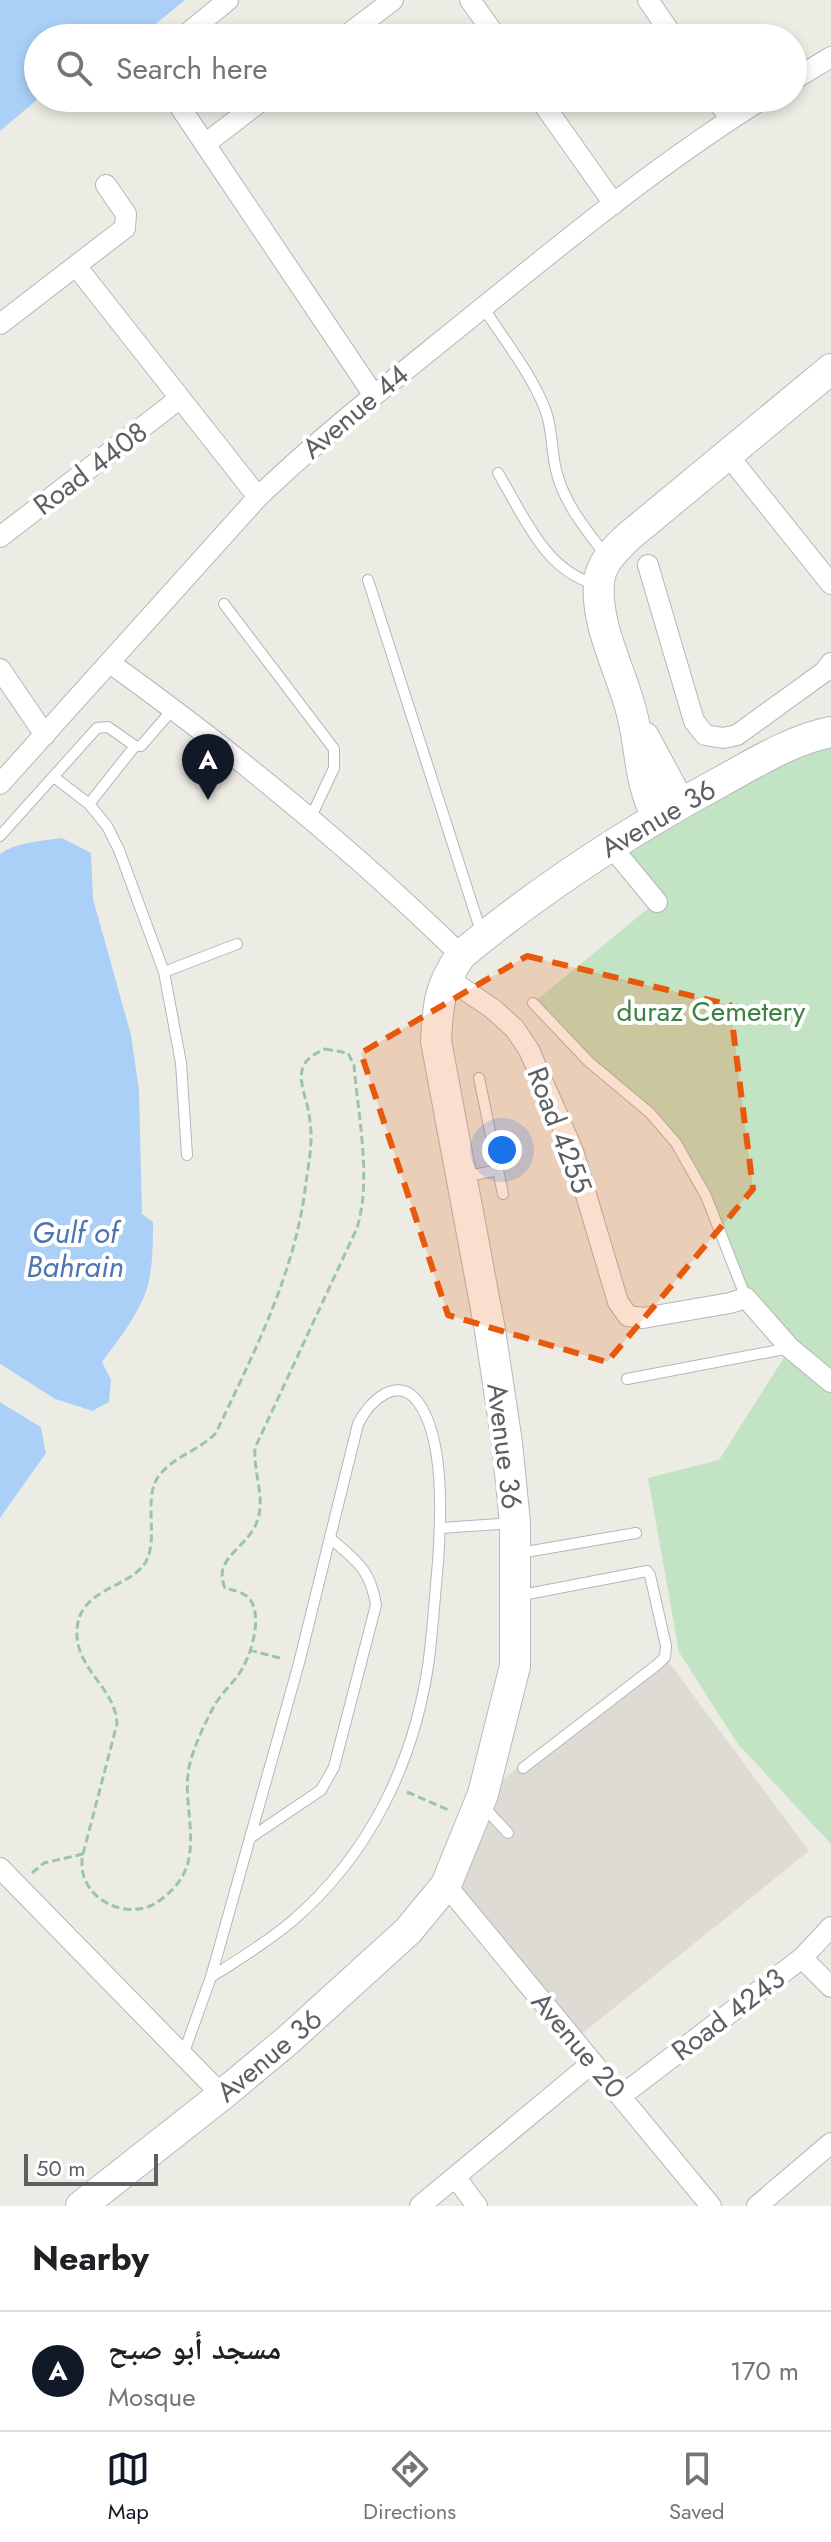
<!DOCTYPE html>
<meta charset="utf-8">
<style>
body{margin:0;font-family:Jost,"Noto Naskh Arabic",sans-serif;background:#f2f2f2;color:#202124}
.scale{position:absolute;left:24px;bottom:20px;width:134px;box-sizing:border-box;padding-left:8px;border:4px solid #5c5f63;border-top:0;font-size:22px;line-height:28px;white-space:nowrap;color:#5c5f63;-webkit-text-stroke:6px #fff;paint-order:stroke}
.you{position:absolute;left:502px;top:1150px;width:28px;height:28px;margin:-20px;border:6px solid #fff;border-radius:50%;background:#1a73e8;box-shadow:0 0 0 12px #1a73e833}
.badge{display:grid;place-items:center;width:52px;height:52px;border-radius:50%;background:#111827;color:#fff;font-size:26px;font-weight:700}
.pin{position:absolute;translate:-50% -66px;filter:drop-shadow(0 2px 4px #0008)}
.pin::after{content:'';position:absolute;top:42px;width:28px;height:24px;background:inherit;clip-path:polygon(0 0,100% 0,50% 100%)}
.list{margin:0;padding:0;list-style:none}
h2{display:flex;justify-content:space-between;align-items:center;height:104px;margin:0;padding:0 32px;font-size:34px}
h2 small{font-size:26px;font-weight:400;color:#757577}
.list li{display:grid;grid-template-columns:52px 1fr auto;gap:24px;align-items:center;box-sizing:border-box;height:120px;padding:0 32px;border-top:2px solid #e0e0e0}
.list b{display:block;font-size:30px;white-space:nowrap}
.list p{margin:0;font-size:26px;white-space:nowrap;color:#757577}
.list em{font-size:26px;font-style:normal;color:#757577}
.icon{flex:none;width:44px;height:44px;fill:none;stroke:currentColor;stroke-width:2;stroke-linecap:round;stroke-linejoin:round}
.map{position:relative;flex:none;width:831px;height:2206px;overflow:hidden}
.search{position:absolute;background:#fff;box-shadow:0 4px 12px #0003;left:24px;right:24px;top:24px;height:88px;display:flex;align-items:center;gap:20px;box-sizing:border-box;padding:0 28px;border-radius:44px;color:#757577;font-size:30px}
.sheet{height:224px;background:#fff}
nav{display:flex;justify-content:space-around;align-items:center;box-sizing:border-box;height:112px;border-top:2px solid #e0e0e0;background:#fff;font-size:22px;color:#757577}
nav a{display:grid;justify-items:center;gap:4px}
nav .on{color:#111827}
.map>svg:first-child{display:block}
.education{fill:#dddbd3}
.green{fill:#c3e3c5}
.water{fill:#aad0f8}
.pier{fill:#edece4}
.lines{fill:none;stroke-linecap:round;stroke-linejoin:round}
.lane-casing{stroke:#b5b6ba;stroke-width:12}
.street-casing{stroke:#b5b6ba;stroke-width:22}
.secondary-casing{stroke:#b6b8bd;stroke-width:32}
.path{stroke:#9cc4aa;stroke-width:3;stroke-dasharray:8 4;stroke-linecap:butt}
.lane{stroke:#fff;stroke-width:10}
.street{stroke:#fff;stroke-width:20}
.secondary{stroke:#fff;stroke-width:30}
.marked{fill:#e8590c;fill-opacity:0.2;stroke:#e8590c;stroke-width:6;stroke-dasharray:16 10;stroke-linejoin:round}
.labels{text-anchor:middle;stroke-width:8;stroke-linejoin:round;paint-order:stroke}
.street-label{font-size:28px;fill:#5c5f63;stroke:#fff}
.park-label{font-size:28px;fill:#3d8245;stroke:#fff}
.water-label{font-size:30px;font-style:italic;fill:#4c75b1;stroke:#fff}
</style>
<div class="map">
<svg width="831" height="2206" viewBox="0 0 831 2206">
<rect width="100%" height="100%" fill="#edece4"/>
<path class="education" d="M665,1657L809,1851L574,2040L446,1885L483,1794Z"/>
<path class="green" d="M831,734V1844L737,1743L679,1652L648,1478L719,1460L790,1348L746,1298L720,1230L676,1143L533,1003L656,902L610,845Z"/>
<path class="water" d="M0,0H185L142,35L134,38H112L101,26L89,35L91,38H38L39,98L0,131Z
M62,838L91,853L93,899L131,1035L139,1090L142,1214L153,1222C153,1243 153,1265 148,1285C140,1313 119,1339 102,1362L111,1380L109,1402L92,1411L55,1399L0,1364V854C17,842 42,841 62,838Z
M0,1402L41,1427L46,1453L0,1518Z"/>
<path class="pier" d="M0,1364L55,1399L92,1411L88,1414L53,1403L0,1369Z
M0,1398L44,1425L50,1450L46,1453L41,1427L0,1402Z"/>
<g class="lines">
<g class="lane-casing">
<path id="lane" d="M483,307C504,340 531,373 545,409C553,429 551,450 556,470C564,504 586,529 606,556
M498,473C523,514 545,572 596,584
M368,580L482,935
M224,604L334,749V768L311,817
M54,777L89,804L107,826L119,850L164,972L181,1063L187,1155
M89,804L135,746
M0,836L97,728L108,727L135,746H141L173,709
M164,972L237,944
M533,1003L589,1062L650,1113L676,1143L706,1196L746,1298
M479,1078L503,1194
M463,1177L498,1170
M627,1379L790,1348
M441,1528L513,1523
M520,1553L636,1533
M517,1596L647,1571L650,1575L666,1646L665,1657L658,1664L523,1768
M482,1805L508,1833
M250,1838L321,1790L334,1767L376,1605C370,1568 356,1561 330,1538
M183,2055L211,1977L299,1663L358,1424C369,1402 397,1374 418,1402C445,1439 441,1518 438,1562C435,1594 433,1627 429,1659C415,1761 370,1855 291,1922C266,1943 238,1960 211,1977"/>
</g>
<g class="street-casing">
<path id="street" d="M470,0L497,38
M648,0L674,38
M182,38L228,0
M343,38L393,0
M793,80L831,57
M174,98L373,394
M539,98L614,204
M716,98L730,119
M205,144L265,98
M76,266L258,497
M0,324L125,228L126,214L106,185
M727,454L831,584
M0,537L179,399
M648,565L694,721L705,735L723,738L737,735L824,672L831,663
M110,663C234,752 351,848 461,955
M0,669L45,735
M0,784L258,497C330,428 409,368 486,305C576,232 666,159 764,98
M610,845L657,902
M446,977L493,1009L515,1029L529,1050L573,1151L618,1302L628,1316L643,1318L730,1303L746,1298L790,1348L831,1382
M0,1868L222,2095
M446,1885L711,2206
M802,1958L831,1987
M621,2096L802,1958L831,1927
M456,2178L477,2206
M420,2206L592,2063
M757,2206L831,2143"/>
</g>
<g class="secondary-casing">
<path id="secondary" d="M644,737L680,804
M657,816C639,784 641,749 632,714C622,672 595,626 599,582C601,562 615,550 628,537L831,369
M81,2206L222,2095L288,2040L408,1931L446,1885L483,1794L515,1666V1523L507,1443L490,1330L436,1041C438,1003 439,987 461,955C543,887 626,833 720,782C755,763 791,740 831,732"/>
</g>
<path class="path" d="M325,1049L348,1053L354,1065C358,1116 372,1179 357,1228L255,1448C253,1476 269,1504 253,1530C241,1550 213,1561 225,1588C233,1590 242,1592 248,1597C263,1612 253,1650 243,1667C236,1681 222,1692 214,1706C205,1723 195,1744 190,1763C180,1802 204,1849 178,1883C170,1893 157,1905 144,1908C111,1916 75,1889 83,1854L117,1724C116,1688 75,1669 77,1631C78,1590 124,1589 143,1566C161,1544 142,1500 158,1477C172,1457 200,1450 216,1433C254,1352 296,1272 306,1182C309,1162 313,1141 310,1121C307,1090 285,1065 325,1049Z
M249,1650L284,1659
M407,1792L451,1811
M32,1873L44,1863L83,1854"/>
<use href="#lane" class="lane"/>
<use href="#street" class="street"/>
<use href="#secondary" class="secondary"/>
</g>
<path class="marked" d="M527,956L730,1005L753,1189L607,1362L448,1315L361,1053Z"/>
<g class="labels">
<g class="street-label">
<text transform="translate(355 411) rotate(-40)" y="10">Avenue 44</text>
<text transform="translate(90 468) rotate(-37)" y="10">Road 4408</text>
<text transform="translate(658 818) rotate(-30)" y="10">Avenue 36</text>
<text transform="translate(560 1130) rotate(69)" y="10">Road 4255</text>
<text transform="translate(505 1446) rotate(83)" y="10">Avenue 36</text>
<text transform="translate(728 2014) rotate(-37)" y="10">Road 4243</text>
<text transform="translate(579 2045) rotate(50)" y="10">Avenue 20</text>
<text transform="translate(269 2055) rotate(-40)" y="10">Avenue 36</text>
</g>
<g class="park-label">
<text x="711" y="1021">duraz Cemetery</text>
</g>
<g class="water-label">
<text x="75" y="1243">Gulf of<tspan x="75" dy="34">Bahrain</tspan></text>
</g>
</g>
</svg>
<div class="scale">50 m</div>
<div class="you"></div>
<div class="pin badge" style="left:208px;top:800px">A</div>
<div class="search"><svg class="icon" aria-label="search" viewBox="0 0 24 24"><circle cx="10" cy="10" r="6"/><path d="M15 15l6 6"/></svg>Search here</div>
</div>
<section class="sheet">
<h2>Nearby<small></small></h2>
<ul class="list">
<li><span class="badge">A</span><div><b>مسجد أبو صبح</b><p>Mosque</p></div><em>170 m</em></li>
</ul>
</section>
<nav>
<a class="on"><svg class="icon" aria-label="map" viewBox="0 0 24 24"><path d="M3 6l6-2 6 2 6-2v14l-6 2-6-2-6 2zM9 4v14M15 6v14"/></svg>Map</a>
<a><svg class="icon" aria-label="directions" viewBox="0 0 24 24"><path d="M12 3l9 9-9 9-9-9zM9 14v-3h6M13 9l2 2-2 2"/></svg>Directions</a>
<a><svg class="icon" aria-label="saved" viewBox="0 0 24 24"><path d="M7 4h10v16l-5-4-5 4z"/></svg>Saved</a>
</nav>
